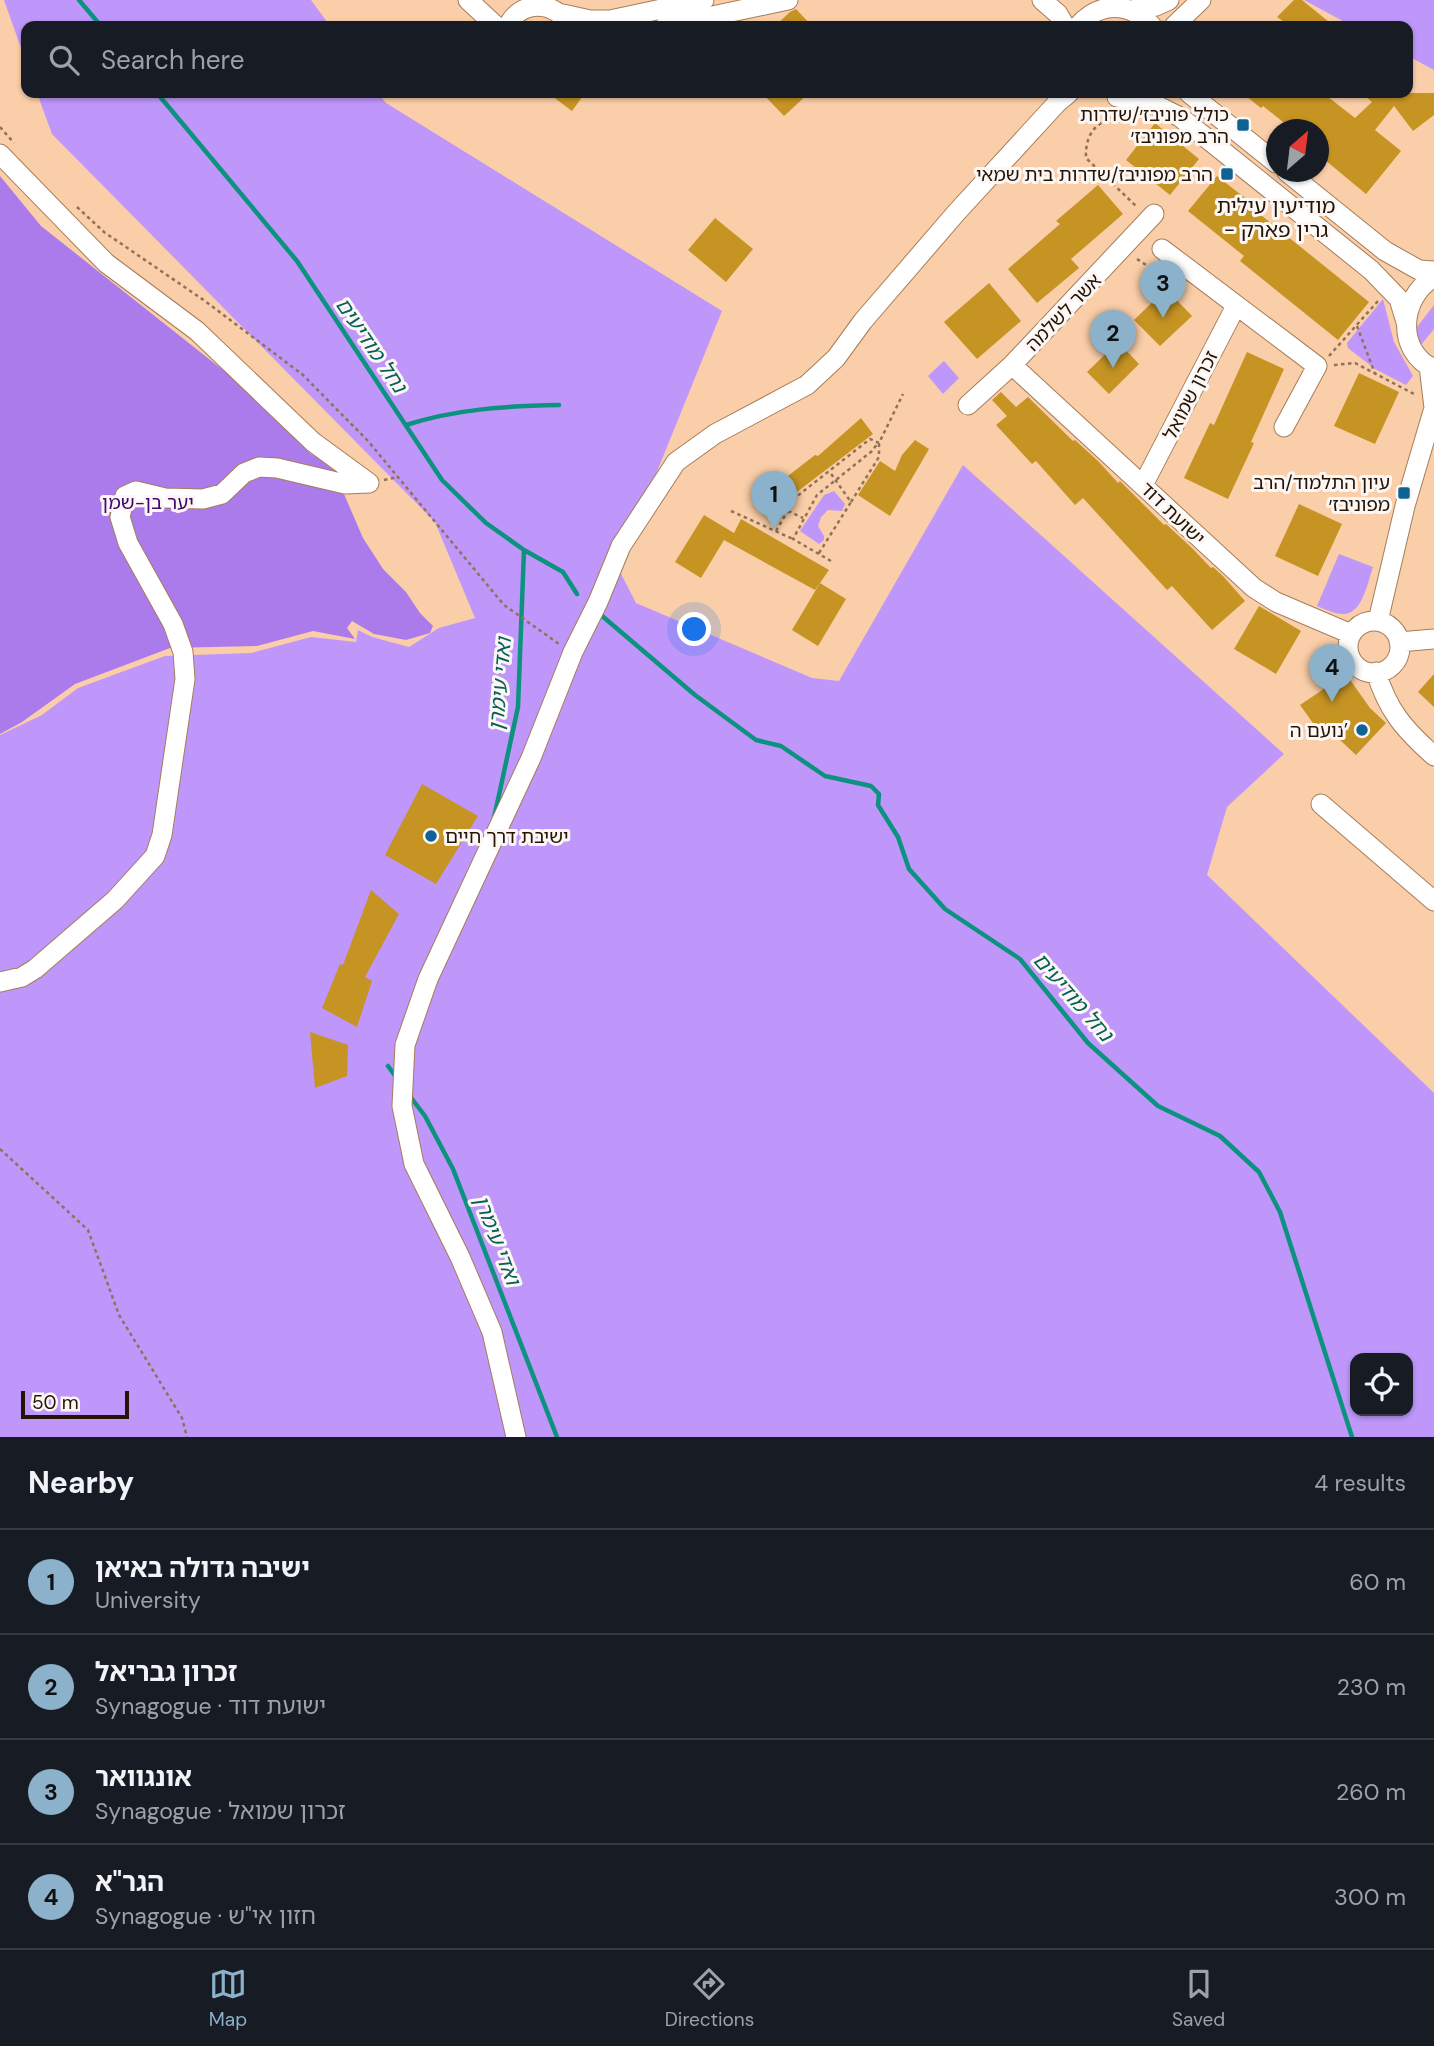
<!DOCTYPE html>
<meta charset="utf-8">
<style>
body{margin:0;font-family:"DM Sans","Noto Sans Hebrew",sans-serif;background:#242831;color:#f1f3f6}
.controls{position:absolute;right:21px;bottom:21px;display:grid;overflow:hidden;border-radius:14px;box-shadow:0 2px 5px #0004}
.controls button{width:63px;height:63px;display:grid;place-items:center;padding:0;border:0;border-bottom:2px solid #363941;background:#171b24;color:#f1f3f6;font:35px sans-serif}
.compass{position:absolute;left:1266px;top:119px;width:63px;height:63px;border-radius:50%;background:#171b24;box-shadow:0 2px 5px #0004;rotate:28deg}
.scale{position:absolute;left:21px;bottom:18px;width:108px;box-sizing:border-box;padding-left:7px;border:4px solid #231406;border-top:0;font-size:19px;line-height:24px;white-space:nowrap;color:#231406;-webkit-text-stroke:5px #fcf7f4;paint-order:stroke}
.you{position:absolute;left:695px;top:630px;width:24px;height:24px;margin:-18px;border:5px solid #fff;border-radius:50%;background:#1a73e8;box-shadow:0 0 0 10px #1a73e833}
.badge{display:grid;place-items:center;width:46px;height:46px;border-radius:50%;background:#8bb2ca;color:#111;font-size:23px;font-weight:700}
.pin{position:absolute;translate:-50% -58px;filter:drop-shadow(0 2px 4px #0008)}
.pin::after{content:'';position:absolute;top:37px;width:24px;height:21px;background:inherit;clip-path:polygon(0 0,100% 0,50% 100%)}
.list{margin:0;padding:0;list-style:none}
h2{display:flex;justify-content:space-between;align-items:center;height:91px;margin:0;padding:0 28px;font-size:30px}
h2 small{font-size:23px;font-weight:400;color:#9ea1a6}
.list li{display:grid;grid-template-columns:46px 1fr auto;gap:21px;align-items:center;box-sizing:border-box;height:105px;padding:0 28px;border-top:2px solid #363941}
.list b{display:block;font-size:26px;white-space:nowrap}
.list p{margin:0;font-size:23px;white-space:nowrap;color:#9ea1a6}
.list em{font-size:23px;font-style:normal;color:#9ea1a6}
.icon{flex:none;width:38px;height:38px;fill:none;stroke:currentColor;stroke-width:2;stroke-linecap:round;stroke-linejoin:round}
.map{position:relative;flex:none;width:1434px;height:1437px;overflow:hidden}
.search{position:absolute;background:#171b24;box-shadow:0 2px 5px #0004;left:21px;right:21px;top:21px;height:77px;display:flex;align-items:center;gap:18px;box-sizing:border-box;padding:0 24px;border-radius:14px;color:#9ea1a6;font-size:26px}
.sheet{height:511px;background:#171b24}
nav{display:flex;justify-content:space-around;align-items:center;box-sizing:border-box;height:98px;border-top:2px solid #363941;background:#171b24;font-size:19px;color:#9ea1a6}
nav a{display:grid;justify-items:center;gap:4px}
nav .on{color:#8bb2ca}
.map>svg:first-child{display:block}
.green{fill:#bf96fa;fill-rule:evenodd}
.forest{fill:#ab7bec}
.lines{fill:none;stroke-linecap:round;stroke-linejoin:round}
.stream{stroke:#0d927f;stroke-width:4.5}
.building{fill:#c69423}
.minor-casing{stroke:#a57d59;stroke-width:21}
.path{stroke:#8f7258;stroke-width:2.5;stroke-dasharray:3.5 3.5;stroke-linecap:butt}
.minor{stroke:#fff;stroke-width:19}
.poi-dot{fill:#0f6394;stroke:#fcf7f4;stroke-width:2.5}
.labels{text-anchor:middle;stroke-width:6;stroke-linejoin:round;paint-order:stroke}
.poi-label{font-size:19px;fill:#231406;stroke:#fcf7f4;text-anchor:end}
.street-label{font-size:19px;fill:#231406;stroke:#fcf7f4}
.park-label{font-size:19px;fill:#410570;stroke:#fcf7f4}
.neighbourhood-label{font-size:21px;fill:#231406;stroke:#fcf7f4}
.water-label{font-size:21px;font-style:italic;fill:#036157;stroke:#fcf7f4}
</style>
<div class="map">
<svg width="1434" height="1437" viewBox="0 0 1434 1437">
<rect width="100%" height="100%" fill="#facea8"/>
<path class="green" d="M4,0H311L330,26H26V62Z
M1304,0H1434V70L1408,56V26H1352Z
M37,93H378L386,103L722,311L618,568L636,603L812,678L839,681L963,465L1284,754L1227,807L1207,875L1434,1093V1437H0V735L42,715L78,688L165,656L251,653L311,637L356,642L358,630L372,637L409,647L439,628L475,618L435,522L52,134ZM1355,1358H1408V1411H1355Z
M1383,299L1394,342L1413,376L1406,385L1375,369L1348,348L1347,343Z
M1434,305V329L1421,345L1414,331Z
M944,361L959,378L943,394L928,376Z
M834,491L845,504L842,511L828,510L821,517L818,526L824,536V540L819,544L800,531L824,495Z
M1339,554L1373,567C1368,581 1363,612 1345,614C1336,615 1325,609 1317,606Z"/>
<path class="forest" d="M0,176L41,226L238,382L311,454L331,464L363,538L383,569L406,592L420,613L433,626L430,633L406,640L374,634L352,621L347,628L355,639L313,631L257,646L170,648L75,684L22,722L0,734Z"/>
<g class="lines">
<path class="stream" d="M79,0L101,26
M157,93L297,261L442,480L486,523L524,550L563,572L577,594
M406,425C456,409 507,406 559,405
M601,615L695,695L756,740L781,746L825,776L871,786L879,794L878,805L898,837L909,869L945,909L1020,959L1088,1043L1158,1106L1220,1136L1259,1172L1280,1212L1352,1437
M494,818L518,707L524,550
M388,1066L396,1077
M409,1095L425,1116L453,1169L557,1437"/>
</g>
<path class="building" d="M1294,0H1302L1334,26H1290L1277,17Z
M796,9L812,26H775L790,12Z
M548,93H585L572,111Z
M762,93H809L784,116Z
M1242,93H1323L1355,118L1372,102L1362,93H1434V115L1413,131L1394,106L1375,130L1401,151L1366,194L1319,155V130H1293L1263,106L1261,108Z
M1155,123L1199,159L1170,195L1126,160Z
M1217,176L1258,208L1256,211L1369,302L1338,340L1240,261L1244,256L1188,211Z
M1098,185L1123,214L1071,259L1079,268L1037,303L1008,269L1060,224L1056,221Z
M715,218L753,249L726,282L688,250Z
M989,283L1021,321L977,359L944,322Z
M1166,289L1192,316L1160,346L1134,320Z
M1118,342L1139,364L1109,394L1087,372Z
M1247,352L1284,369L1251,442L1254,443L1228,499L1184,478L1210,423L1214,425Z
M1359,373L1399,392L1375,444L1334,426Z
M1001,392L1016,407L1028,397L1073,441L1075,440L1099,462L1118,483L1120,481L1164,525L1166,524L1192,548L1211,568L1213,567L1223,576L1245,601L1212,630L1172,586L1167,590L1083,498L1075,505L1036,461L1032,464L996,425L1007,416L992,400Z
M861,418L873,434L768,514L754,498L773,484L775,486L815,455L818,456Z
M915,440L929,449L890,516L858,495L880,461L895,471L902,455Z
M1299,504L1342,524L1318,576L1275,556Z
M704,515L734,533L741,519L829,570L815,590L724,540L701,578L675,562Z
M820,583L846,599L818,646L792,630Z
M1259,606L1301,631L1276,674L1234,649Z
M1346,674L1370,708L1386,723L1356,755L1324,725L1318,730L1300,705Z
M1434,674V707L1418,692Z
M422,784L478,816L436,884L385,855Z
M371,890L399,914L365,977L372,981L357,1027L322,1008L340,964L343,965Z
M310,1032L348,1045L347,1076L315,1088Z"/>
<g class="lines">
<g class="minor-casing">
<path id="minor" d="M468,0L496,26
M1042,0L1058,14L1065,26
M1131,10L1156,6L1169,0
M563,14L590,20H610L704,0
M508,26C520,0 555,0 569,25
M665,26L788,0
M1078,26C1100,1 1130,2 1152,26
M1174,26L1201,0
M1189,93L1276,163
M1117,97L1156,105L1180,117L1371,270L1399,299L1406,322
M0,154L106,263L197,331L313,442L369,483
M1287,172L1385,251L1419,270L1434,271
M1162,249L1317,366L1284,427
M1434,277C1400,297 1395,351 1434,369
M1012,365L1254,588L1276,602L1351,634
M968,405L1012,365L1154,214
M1143,485L1236,306
M1378,621L1405,506L1434,408L1429,366
M1348 647a26 26 0 1 1 52 0a26 26 0 1 1-52 0Z
M1399,642L1434,639
M1376,672C1388,711 1404,729 1434,756
M1321,804L1434,901
M0,982L22,977L35,969L115,900L155,856L162,835L185,679L183,652L173,624L128,543L120,517L125,496L136,491L165,498L203,499L222,494L244,473L259,467L277,468L345,484L369,483
M516,1437L492,1332L460,1257L414,1164L402,1106L405,1045L428,979L531,758L573,652L598,602L621,546L676,462L715,434L807,385L836,358L863,321L956,213L1057,103L1069,93"/>
</g>
<path class="path" d="M1121,116C1096,120 1085,134 1086,158L1137,207
M0,127L14,143
M77,207L104,232L205,301L303,375L368,441L504,605L559,644
M1137,259L1163,276
M1357,326L1375,374
M1329,356L1378,301
M1334,365L1355,363L1414,394
M384,480L398,477
M851,502L879,457V443
M731,511L793,539
M788,511L803,518
M776,531L796,497L870,439L879,443L903,394
M819,553L851,502L829,471
M831,561L793,539L817,495L872,451L878,443
M0,1149L88,1230L119,1315L182,1418L187,1437"/>
<use href="#minor" class="minor"/>
</g>
<g class="poi-dot">
<rect x="1236" y="118" width="14" height="14" rx="3.5"/>
<rect x="1220" y="167" width="14" height="14" rx="3.5"/>
<rect x="1397" y="486" width="14" height="14" rx="3.5"/>
<circle cx="1362" cy="730" r="7"/>
<circle cx="431" cy="836" r="7"/>
</g>
<g class="labels">
<g class="poi-label">
<text x="1229" y="121">כולל פוניבז׳/שדרות<tspan x="1229" dy="22">הרב מפוניבז׳</tspan></text>
<text x="1213" y="181">הרב מפוניבז/שדרות בית שמאי</text>
<text x="1390" y="489">עיון התלמוד/הרב<tspan x="1390" dy="22">מפוניבז׳</tspan></text>
<text x="1348" y="737">נועם ה’</text>
<text x="445" y="843" text-anchor="start">ישיבת דרך חיים</text>
</g>
<g class="street-label">
<text transform="translate(1063 312) rotate(-46)" y="7">אשר לשלמה</text>
<text transform="translate(1190 395) rotate(-63)" y="7">זכרון שמואל</text>
<text transform="translate(1173 513) rotate(44)" y="7">ישועת דוד</text>
</g>
<g class="park-label">
<text x="148" y="509">יער בן-שמן</text>
</g>
<g class="neighbourhood-label">
<text x="1276" y="213">מודיעין עילית<tspan x="1276" dy="24">- גרין פארק</tspan></text>
</g>
<g class="water-label">
<text transform="translate(371 345) rotate(56)" y="7">נחל מודיעים</text>
<text transform="translate(500 684) rotate(-85)" y="7">ואדי עימרן</text>
<text transform="translate(1073 997) rotate(49)" y="7">נחל מודיעים</text>
<text transform="translate(497 1240) rotate(69)" y="7">ואדי עימרן</text>
</g>
</g>
</svg>
<div class="controls">
<button><svg class="icon" aria-label="locate" viewBox="0 0 24 24"><circle cx="12" cy="12" r="6"/><path d="M12 2v4M12 18v4M2 12h4M18 12h4"/></svg></button>
</div>
<svg class="compass" viewBox="-18 -18 36 36"><path d="M0-13l5 13h-10z" fill="#e53935"/><path d="M0 13l5-13h-10z" fill="#9ea1a6"/></svg>
<div class="scale">50 m</div>
<div class="you"></div>
<div class="pin badge" style="left:774px;top:529px">1</div>
<div class="pin badge" style="left:1113px;top:368px">2</div>
<div class="pin badge" style="left:1163px;top:318px">3</div>
<div class="pin badge" style="left:1332px;top:702px">4</div>
<div class="search"><svg class="icon" aria-label="search" viewBox="0 0 24 24"><circle cx="10" cy="10" r="6"/><path d="M15 15l6 6"/></svg>Search here</div>
</div>
<section class="sheet">
<h2>Nearby<small>4 results</small></h2>
<ul class="list">
<li><span class="badge">1</span><div><b>ישיבה גדולה באיאן</b><p>University</p></div><em>60 m</em></li>
<li><span class="badge">2</span><div><b>זכרון גבריאל</b><p>Synagogue · ישועת דוד</p></div><em>230 m</em></li>
<li><span class="badge">3</span><div><b>אונגוואר</b><p>Synagogue · זכרון שמואל</p></div><em>260 m</em></li>
<li><span class="badge">4</span><div><b>הגר&quot;א</b><p>Synagogue · חזון אי&quot;ש</p></div><em>300 m</em></li>
</ul>
</section>
<nav>
<a class="on"><svg class="icon" aria-label="map" viewBox="0 0 24 24"><path d="M3 6l6-2 6 2 6-2v14l-6 2-6-2-6 2zM9 4v14M15 6v14"/></svg>Map</a>
<a><svg class="icon" aria-label="directions" viewBox="0 0 24 24"><path d="M12 3l9 9-9 9-9-9zM9 14v-3h6M13 9l2 2-2 2"/></svg>Directions</a>
<a><svg class="icon" aria-label="saved" viewBox="0 0 24 24"><path d="M7 4h10v16l-5-4-5 4z"/></svg>Saved</a>
</nav>
